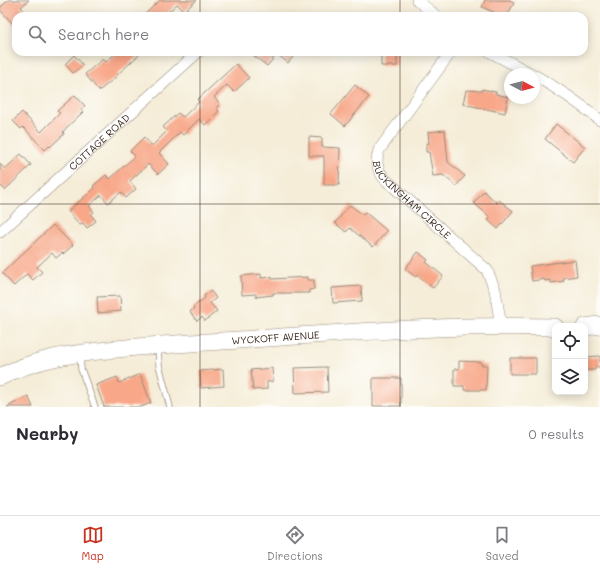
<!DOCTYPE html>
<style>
body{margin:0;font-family:Mali,sans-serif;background:#f2f2f3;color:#2b2b33}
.controls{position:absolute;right:12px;bottom:12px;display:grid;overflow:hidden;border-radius:8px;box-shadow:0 2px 10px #0003}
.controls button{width:36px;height:36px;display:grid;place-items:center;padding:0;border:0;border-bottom:1px solid #e1e1e2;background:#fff;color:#2b2b33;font:20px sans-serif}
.compass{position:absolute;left:504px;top:68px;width:36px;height:36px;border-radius:50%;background:#fff;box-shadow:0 2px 10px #0003;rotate:97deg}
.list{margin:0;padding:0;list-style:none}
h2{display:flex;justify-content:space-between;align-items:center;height:52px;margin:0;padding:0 16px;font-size:17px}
h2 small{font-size:13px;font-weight:400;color:#7c7c81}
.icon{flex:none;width:22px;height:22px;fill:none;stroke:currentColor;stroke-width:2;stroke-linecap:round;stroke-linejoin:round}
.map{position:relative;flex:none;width:600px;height:407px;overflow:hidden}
.search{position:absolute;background:#fff;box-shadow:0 2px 10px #0003;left:12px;right:12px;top:12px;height:44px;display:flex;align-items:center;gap:10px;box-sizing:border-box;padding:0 14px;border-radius:12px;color:#7c7c81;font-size:15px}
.sheet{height:108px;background:#fff}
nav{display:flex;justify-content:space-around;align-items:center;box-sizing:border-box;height:56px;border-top:1px solid #e1e1e2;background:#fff;font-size:11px;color:#7c7c81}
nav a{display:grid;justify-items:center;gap:2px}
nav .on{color:#c8321e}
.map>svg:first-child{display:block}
.building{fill:#f8a789}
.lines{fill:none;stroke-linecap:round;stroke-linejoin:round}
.lane-casing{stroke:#988c7b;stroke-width:7}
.street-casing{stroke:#988c7b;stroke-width:12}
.primary-casing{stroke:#988c7b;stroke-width:18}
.lane{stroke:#fff;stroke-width:5.5}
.street{stroke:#fff;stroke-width:11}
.primary{stroke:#fff;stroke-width:17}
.grid{fill:none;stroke:#3b2a1e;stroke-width:1;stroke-opacity:0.55}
.labels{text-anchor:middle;stroke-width:3;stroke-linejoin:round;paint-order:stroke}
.street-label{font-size:10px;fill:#3b2a1e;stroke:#fdfcf7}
</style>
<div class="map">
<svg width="600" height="407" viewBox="0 0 600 407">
<rect width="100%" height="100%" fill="#fdfcf7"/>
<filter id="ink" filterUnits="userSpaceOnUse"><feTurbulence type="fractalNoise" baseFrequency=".025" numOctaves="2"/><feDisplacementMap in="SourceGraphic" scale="8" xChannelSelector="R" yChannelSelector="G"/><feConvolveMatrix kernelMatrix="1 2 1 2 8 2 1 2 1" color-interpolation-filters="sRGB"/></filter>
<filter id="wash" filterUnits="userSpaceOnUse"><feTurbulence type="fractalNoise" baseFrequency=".012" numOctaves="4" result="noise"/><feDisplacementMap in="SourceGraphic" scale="16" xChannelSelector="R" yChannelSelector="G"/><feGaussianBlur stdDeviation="0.9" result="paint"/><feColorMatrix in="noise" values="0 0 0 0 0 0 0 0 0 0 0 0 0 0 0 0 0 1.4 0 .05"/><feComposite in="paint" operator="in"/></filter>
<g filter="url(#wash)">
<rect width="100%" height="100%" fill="#f5edd8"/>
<g id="blocks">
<path class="building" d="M8,0H29L21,7L29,16H16V27L0,10V8Z
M160,0H197L184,11L177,4L164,16H143Z
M485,0H510L514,3L507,16H502L482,7Z
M117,52H142L117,75V76L99,91L85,74L103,59L106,62Z
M249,52H297L288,63L277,54L267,66Z
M381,52H397V66H381Z
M74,55L83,65L73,73L65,64Z
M236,64L249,78L234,92L227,85L214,97L220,104L216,108L219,111L205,125L199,119L183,135L180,132L159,153L169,164L158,174L148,164L130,181L136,189L126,198L121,192L108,203L101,195L89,206L94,212L91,215L96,221L87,228L83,223L80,225L68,211L95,188L93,186L106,175L110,179L135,156L130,151L144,137L152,146L167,131L163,127L178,113L183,117L199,102L197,100Z
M355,85L369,97L345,126L331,114Z
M482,89L496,92V94L508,97L505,113L463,104L466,90L482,91Z
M75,95L85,106L81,109L83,112L67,127L63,132L64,134L50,147L49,146L45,150L23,127L21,129L13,121L22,112L41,132L60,113L57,111Z
M556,124L585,147L573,162L545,139Z
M445,130L448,162L465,176L456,186L443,175L433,176L429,152H426V144L429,143L428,132Z
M309,137L322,138V147L340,148L339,185H324V156H309Z
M21,154L31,165L5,190L0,185V164L5,169Z
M484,191L497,203L499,200L513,211L498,229L488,220L490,217L474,203Z
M350,205L363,215L365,212L387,231L373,247L350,228L346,232L335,223Z
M53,225L73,245L63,254L62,253L56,258L52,253L37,267L42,272L33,280L27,274L14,286L2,273Z
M418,252L428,260L426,262L443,276L433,288L417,275L416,277L405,269Z
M575,260L577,276L563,278L564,281L551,283L550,280L545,281L544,279L532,281L530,266Z
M261,274V278L272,277V279L308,277V280H314V289L309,290V293H273V295L256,297V294L242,295L241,276Z
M361,286L362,301L333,303L332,288Z
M211,291L216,298L210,303L217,311L205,321L202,317L197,321L190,312L194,308L193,307L205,298L204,296Z
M120,296L121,311L98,313L97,297Z
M600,356V367H595V370H587L586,367H585V357Z
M510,358H536V374H510Z
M459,361L481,362V365H487L486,390H464V386H454V369H459Z
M327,367L328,392L295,393L294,368Z
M272,368L273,381L267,382V389L253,390L251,370Z
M223,369L224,386L201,388L200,371Z
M140,374L151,403L141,407H104L96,385L117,377L119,383Z
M373,378H401V406H373Z
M28,396L33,407H7Z"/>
</g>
</g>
<g filter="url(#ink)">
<use href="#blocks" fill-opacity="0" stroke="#988c7b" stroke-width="1"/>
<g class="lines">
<g class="lane-casing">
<path id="lane" d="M158,348L159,365L170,407
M80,356L81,369L95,407"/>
</g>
<g class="street-casing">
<g id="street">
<path d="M417,0L436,16"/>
<path id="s1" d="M451,52L379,150C375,162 377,171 386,180L487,270L495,290L501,326"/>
<path d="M490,52L532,74"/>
<path d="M534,75C557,88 579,103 600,120"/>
<path id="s2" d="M0,232L198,52"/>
</g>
</g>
<g class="primary-casing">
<g id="primary">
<path d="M585,327L600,325"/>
<path id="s3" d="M0,377C35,359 69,354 108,350C151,345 194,343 238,340C343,333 449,324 555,327"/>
</g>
</g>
<use href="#lane" class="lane"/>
<use href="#street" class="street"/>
<use href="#primary" class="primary"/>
</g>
</g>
<path class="grid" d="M200,0V16M400,0V16M200,52V407M400,52V407M0,204H600"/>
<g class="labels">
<g class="street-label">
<text dy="4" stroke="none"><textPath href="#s2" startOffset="134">COTTAGE ROAD</textPath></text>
<text dy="4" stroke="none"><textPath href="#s1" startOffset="186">BUCKINGHAM CIRCLE</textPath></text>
<text dy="4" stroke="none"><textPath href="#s3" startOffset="280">WYCKOFF AVENUE</textPath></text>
</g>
</g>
</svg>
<div class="controls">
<button><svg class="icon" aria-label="locate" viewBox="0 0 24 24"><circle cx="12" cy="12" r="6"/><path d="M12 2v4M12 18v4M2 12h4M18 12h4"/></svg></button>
<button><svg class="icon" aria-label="layers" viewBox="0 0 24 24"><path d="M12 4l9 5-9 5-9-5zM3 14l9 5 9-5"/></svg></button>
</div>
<svg class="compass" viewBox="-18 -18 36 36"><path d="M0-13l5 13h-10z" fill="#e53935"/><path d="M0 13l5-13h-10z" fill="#7c7c81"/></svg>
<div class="search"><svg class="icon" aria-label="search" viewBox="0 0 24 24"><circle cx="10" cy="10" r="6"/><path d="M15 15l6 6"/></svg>Search here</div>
</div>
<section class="sheet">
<h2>Nearby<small>0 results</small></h2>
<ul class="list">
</ul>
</section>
<nav>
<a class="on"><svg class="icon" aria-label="map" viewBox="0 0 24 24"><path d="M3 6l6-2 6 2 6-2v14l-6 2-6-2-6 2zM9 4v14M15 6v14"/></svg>Map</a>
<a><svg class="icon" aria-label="directions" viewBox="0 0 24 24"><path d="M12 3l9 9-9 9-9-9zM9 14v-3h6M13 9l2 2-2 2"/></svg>Directions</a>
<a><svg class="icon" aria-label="saved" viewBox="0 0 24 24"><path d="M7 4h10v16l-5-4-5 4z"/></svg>Saved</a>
</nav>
